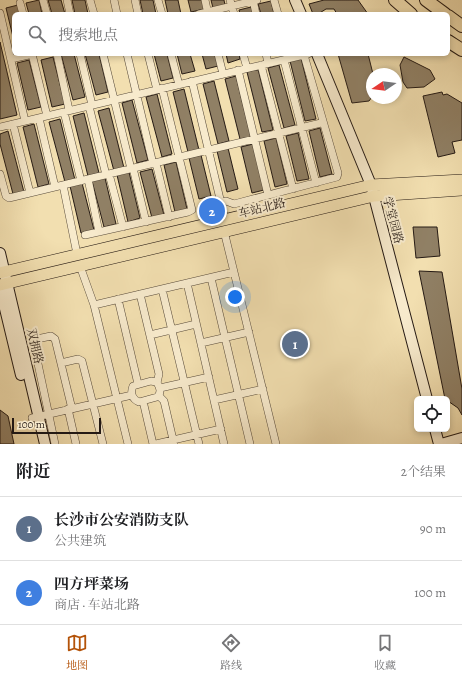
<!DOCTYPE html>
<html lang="zh">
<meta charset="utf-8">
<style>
body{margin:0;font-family:Alegreya,"Noto Serif SC",serif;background:#f6f6f6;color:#202124}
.controls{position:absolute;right:12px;bottom:12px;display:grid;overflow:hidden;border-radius:6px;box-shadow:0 2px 6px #0003}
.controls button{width:36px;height:36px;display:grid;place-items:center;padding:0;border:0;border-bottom:1px solid #e0e0e0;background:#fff;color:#202124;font:20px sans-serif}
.compass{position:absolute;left:366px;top:68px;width:36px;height:36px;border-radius:50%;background:#fff;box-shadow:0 2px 6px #0003;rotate:257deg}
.scale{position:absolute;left:12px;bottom:10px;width:89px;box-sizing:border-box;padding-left:4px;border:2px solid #251a14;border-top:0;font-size:11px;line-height:14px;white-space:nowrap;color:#251a14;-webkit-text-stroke:3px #f7eacc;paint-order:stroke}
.you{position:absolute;left:235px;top:297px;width:14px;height:14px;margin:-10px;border:3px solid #fff;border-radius:50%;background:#1a73e8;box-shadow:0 0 0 6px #1a73e833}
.badge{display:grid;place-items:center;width:26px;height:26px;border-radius:50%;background:#b45309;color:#fff;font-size:13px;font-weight:700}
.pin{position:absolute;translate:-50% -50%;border:2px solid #fff;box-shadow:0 1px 4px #0006}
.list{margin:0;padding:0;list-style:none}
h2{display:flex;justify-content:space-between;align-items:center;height:52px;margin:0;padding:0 16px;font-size:17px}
h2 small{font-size:13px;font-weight:400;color:#757577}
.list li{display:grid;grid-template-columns:26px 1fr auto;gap:12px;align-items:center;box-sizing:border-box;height:64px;padding:0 16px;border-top:1px solid #e0e0e0}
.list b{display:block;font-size:15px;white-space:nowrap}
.list p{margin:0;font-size:13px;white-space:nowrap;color:#757577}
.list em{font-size:13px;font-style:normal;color:#757577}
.icon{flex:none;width:22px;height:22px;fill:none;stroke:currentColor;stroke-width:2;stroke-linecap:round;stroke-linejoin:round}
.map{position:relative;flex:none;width:462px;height:444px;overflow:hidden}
.search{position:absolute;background:#fff;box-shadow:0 2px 6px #0003;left:12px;right:12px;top:12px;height:44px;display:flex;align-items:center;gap:10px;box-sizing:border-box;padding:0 14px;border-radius:6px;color:#757577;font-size:15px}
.sheet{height:180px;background:#fff}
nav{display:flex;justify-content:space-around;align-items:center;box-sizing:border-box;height:56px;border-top:1px solid #e0e0e0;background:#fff;font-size:11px;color:#757577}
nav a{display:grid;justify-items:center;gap:2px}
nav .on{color:#b45309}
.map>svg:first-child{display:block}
.building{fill:#908065;stroke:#251a14}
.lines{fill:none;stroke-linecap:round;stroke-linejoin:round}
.street-casing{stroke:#584b3b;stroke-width:8}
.secondary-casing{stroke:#251a14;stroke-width:12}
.primary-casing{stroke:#251a14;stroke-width:12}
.highway-casing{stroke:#251a14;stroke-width:14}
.street{stroke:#f7eacc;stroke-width:7}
.secondary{stroke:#f7eacc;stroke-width:10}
.primary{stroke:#f2dfb0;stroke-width:11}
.highway{stroke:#f2dfb0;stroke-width:12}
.labels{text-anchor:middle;stroke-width:4;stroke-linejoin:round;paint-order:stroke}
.street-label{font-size:12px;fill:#251a14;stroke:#f7eacc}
</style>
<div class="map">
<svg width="462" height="444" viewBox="0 0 462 444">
<rect width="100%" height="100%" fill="#f2dfb0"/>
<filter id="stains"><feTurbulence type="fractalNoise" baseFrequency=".005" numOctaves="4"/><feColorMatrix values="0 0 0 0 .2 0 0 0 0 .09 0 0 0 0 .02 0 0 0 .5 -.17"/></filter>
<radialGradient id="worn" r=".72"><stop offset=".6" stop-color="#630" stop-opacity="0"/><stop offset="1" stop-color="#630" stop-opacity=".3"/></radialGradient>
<path class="building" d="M39,0L42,14H29L26,3Z
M48,0H61L65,14H52Z
M72,0H85L88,14H75Z
M140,0H153L156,14H143Z
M165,0H178L181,14H168Z
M188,0H202L204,9L191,12Z
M211,0H224L225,5L213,8Z
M324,0H358L368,14H337L334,9H326L318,14H313L309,4Z
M271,1L274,14H261L258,4Z
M18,5L20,14H14V41L6,8Z
M251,7L253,14H240L239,10Z
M0,42L17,115L0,119Z
M61,54H74L85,97L73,100Z
M85,54H99L108,92L96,95Z
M154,54H167L173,78L161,81Z
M177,54H190L195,71L182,74Z
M202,54H215L218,66L206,69Z
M226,54H239L240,59L228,63Z
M338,54H368L373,74L372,97L369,101L352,103Z
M53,57L65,104L52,107L41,60Z
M404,57L430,70L435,79L424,87L407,88L403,82L400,65Z
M301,58L316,119L305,121L290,61Z
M29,60L41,107L28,110L17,63Z
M279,65L295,125L284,128L268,68Z
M258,69L273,130L262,132L247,72Z
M236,76L251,137L240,139L225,79Z
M214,81L229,141L218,144L203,84Z
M184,89L199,150L188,152L173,92Z
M442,92L443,95L447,94L462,103V140L452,142L455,153L438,157L423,96Z
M157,94L172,154L162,157L146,97Z
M132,100L148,160L137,163L122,103Z
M109,108L124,168L114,171L98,111Z
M84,113L99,173L88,176L73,116Z
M60,119L75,180L65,182L49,122Z
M34,124L49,184L38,187L23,127Z
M320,128L332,174L320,177L309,131Z
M8,131L24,192L13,194L0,144V134Z
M298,133L309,179L297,181L286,136Z
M276,138L287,184L275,187L264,141Z
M253,144L264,190L252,193L241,147Z
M228,148L238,189L227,192L217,151Z
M201,155L211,196L199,199L189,158Z
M176,162L187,209L175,212L164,165Z
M152,169L164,215L152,218L140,172Z
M129,172L140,218L128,222L117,175Z
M105,178L116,224L104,227L92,181Z
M82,183L94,230L81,233L70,186Z
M413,227H437L440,256L416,258Z
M419,271L442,272L462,389V415L458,408L445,399Z
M0,410L8,416L14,444H0Z"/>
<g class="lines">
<g class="street-casing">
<path id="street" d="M43,0L47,14
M67,0L70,14
M90,0L94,14
M114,0L117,14
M135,0L138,14
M158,0L162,14
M205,0L208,14
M230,0L234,14
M253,0L256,14
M274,0L278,14
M20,3L23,14
M0,13L25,121
M199,14L257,0
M32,54L47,116
M57,54L69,110
M80,54L92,105
M103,54L131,169
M127,54L153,164
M148,54L157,90
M171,54L179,85
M218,54L223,74
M243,54L247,68
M266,54L268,63
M11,59L33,54
M284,60L316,183
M261,65L293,189
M238,70L268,195
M192,81L225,220
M89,106L106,175
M64,112L81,181
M39,118L55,187
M13,124L30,193
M0,127L308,54
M156,163L169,217
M133,168L146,222
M0,174L6,196L9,198L321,123
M109,174L123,227
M88,179L99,232
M63,185L77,254
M221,202L226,201L234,204L337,177L338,173L304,55
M224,231L276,444
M85,235L188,212L192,210L162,88
M80,266L94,305L128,444
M211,278L250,444
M187,283L224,444
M162,289L199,444
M140,294L159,374L157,383
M118,299L138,384
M94,305L234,272
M150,335L196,324
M201,343L249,332
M61,363L78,359L82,361L103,444
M151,381L156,382C160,386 162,393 157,397L139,402C132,399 130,393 133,386Z
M160,388L209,377
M159,396L164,401L174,444
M214,400L263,389
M143,401L153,444
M68,409L76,444
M32,418L132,395
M55,444L34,345L37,339L51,336L55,339L72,409
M156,444L221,429"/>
</g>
<g class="secondary-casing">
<path id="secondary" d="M295,0L301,14
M317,54L371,185L427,399
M0,253L45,444
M0,288L21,375
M435,429L439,444
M441,444L462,438"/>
</g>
<g class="primary-casing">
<path id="primary" d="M0,273L371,185L462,180
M0,285L374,196L462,190"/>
</g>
<g class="highway-casing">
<path id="highway" d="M395,0L411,14
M426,0L445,14
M448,16L462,26
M448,41L462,50"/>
</g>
<use href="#street" class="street"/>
<use href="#secondary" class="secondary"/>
<use href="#primary" class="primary"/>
<use href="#highway" class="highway"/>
</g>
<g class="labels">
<g class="street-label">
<text transform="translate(262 208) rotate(-14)" y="4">车站北路</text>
<text transform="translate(393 220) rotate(75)" y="4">学堂园路</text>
<text transform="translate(35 346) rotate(77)" y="4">双拥路</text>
</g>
</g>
<rect width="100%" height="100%" filter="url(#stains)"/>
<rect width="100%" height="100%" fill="url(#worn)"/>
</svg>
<div class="controls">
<button><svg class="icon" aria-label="locate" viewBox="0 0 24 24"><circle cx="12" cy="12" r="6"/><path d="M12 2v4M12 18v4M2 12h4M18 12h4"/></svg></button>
</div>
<svg class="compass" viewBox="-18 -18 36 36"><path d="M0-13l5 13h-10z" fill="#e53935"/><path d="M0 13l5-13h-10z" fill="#757577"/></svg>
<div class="scale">100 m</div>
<div class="you"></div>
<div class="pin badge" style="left:295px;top:344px;background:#5c6f8a">1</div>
<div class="pin badge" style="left:212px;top:211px;background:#3f7fe0">2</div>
<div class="search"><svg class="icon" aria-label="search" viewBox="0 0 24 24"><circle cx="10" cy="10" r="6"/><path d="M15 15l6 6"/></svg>搜索地点</div>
</div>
<section class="sheet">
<h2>附近<small>2个结果</small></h2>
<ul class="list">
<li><span class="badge" style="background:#5c6f8a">1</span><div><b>长沙市公安消防支队</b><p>公共建筑</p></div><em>90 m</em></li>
<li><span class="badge" style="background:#3f7fe0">2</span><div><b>四方坪菜场</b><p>商店 · 车站北路</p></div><em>100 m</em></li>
</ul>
</section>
<nav>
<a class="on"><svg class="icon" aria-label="map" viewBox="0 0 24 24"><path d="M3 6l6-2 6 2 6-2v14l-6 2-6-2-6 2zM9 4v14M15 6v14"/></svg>地图</a>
<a><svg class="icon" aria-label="directions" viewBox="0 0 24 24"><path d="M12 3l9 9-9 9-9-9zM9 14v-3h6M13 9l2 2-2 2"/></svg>路线</a>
<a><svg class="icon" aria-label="saved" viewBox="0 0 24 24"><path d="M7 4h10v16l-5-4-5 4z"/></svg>收藏</a>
</nav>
